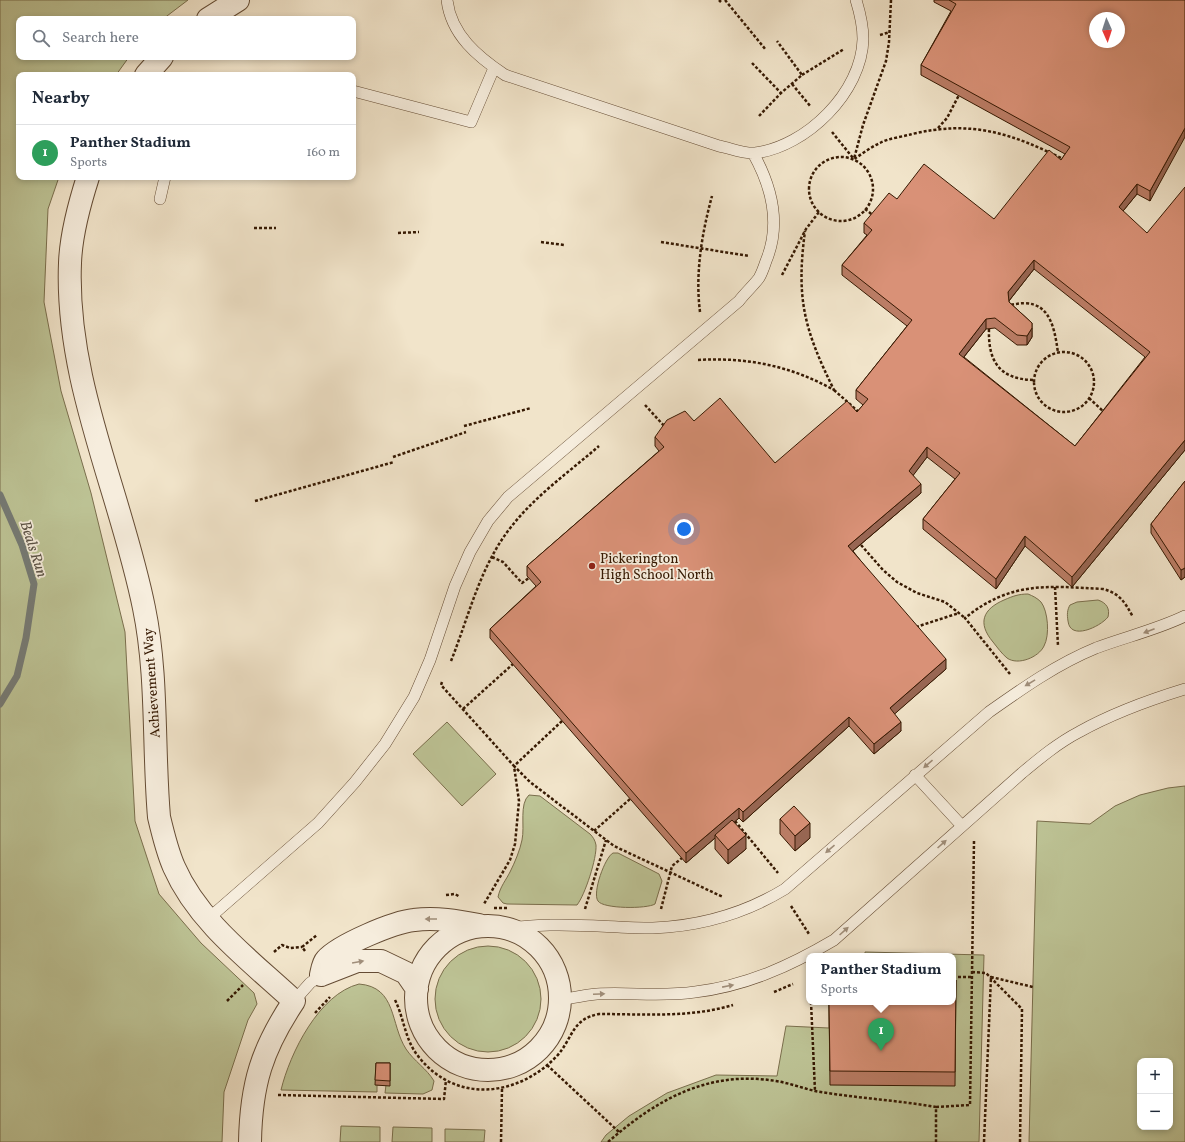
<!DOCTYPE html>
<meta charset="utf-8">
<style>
body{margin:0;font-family:Vollkorn,serif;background:#f2f2f3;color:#1f2937}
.controls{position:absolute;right:12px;bottom:12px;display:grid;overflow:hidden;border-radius:8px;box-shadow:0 2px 6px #0003}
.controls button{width:36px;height:36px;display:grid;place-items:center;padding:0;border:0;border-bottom:1px solid #e0e1e3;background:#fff;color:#1f2937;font:20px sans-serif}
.compass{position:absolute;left:1089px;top:12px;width:36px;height:36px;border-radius:50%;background:#fff;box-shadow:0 2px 6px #0003;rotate:177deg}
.you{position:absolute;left:684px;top:529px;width:14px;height:14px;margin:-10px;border:3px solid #fff;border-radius:50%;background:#1a73e8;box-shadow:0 0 0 6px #1a73e833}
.badge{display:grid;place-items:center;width:26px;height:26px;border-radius:50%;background:#d93025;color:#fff;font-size:13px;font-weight:700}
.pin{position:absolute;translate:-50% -33px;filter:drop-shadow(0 1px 2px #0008)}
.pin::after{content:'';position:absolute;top:21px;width:14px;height:12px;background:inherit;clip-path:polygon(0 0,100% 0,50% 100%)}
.popup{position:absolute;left:806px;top:953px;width:150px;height:52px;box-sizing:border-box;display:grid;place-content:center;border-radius:8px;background:#fff;filter:drop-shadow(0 1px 3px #0005);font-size:13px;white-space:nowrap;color:#747a83}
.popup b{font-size:15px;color:#1f2937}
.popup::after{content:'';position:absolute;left:50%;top:100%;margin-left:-8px;border:8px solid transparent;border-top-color:#fff}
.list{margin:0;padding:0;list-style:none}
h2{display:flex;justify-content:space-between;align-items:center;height:52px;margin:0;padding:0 16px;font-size:17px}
h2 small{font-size:13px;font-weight:400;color:#747a83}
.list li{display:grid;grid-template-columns:26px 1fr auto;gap:12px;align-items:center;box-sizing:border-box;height:56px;padding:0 16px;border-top:1px solid #e0e1e3}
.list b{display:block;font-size:15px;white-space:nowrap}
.list p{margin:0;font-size:13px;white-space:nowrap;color:#747a83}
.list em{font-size:13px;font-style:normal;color:#747a83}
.icon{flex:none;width:22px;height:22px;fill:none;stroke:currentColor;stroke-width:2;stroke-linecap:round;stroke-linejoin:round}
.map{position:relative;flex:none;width:1185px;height:1142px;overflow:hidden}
.search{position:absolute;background:#fff;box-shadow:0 2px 6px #0003;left:16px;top:16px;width:340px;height:44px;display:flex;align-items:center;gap:10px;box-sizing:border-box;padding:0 14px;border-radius:8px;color:#747a83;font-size:15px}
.panel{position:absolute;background:#fff;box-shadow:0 2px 6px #0003;left:16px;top:72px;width:340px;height:108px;border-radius:8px}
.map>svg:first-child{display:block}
.green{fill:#bdc395;stroke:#7a6e4c;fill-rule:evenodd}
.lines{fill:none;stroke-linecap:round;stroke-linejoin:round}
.stream{stroke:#767b75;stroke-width:7}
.service-casing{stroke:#654c34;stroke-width:12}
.minor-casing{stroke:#654c34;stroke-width:24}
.path{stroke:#361902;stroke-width:2.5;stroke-dasharray:3 2;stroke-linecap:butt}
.service{stroke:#f6eddd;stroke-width:11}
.minor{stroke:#f6eddd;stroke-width:22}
.wall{fill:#bb7d66;stroke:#361902;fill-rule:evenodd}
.shaded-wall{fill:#986653;stroke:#361902}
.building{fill:#d99177;stroke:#361902;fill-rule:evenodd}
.oneway{fill:#a08e7a}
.poi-dot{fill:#8f2418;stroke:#f6eddd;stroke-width:1.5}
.labels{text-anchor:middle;stroke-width:3.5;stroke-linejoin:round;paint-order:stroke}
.poi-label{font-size:14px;fill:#361902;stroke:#f6eddd;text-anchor:start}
.street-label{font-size:14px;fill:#361902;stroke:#f6eddd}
.water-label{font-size:15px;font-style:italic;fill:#5b5245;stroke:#f6eddd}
</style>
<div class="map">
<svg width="1185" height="1142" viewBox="0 0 1185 1142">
<rect width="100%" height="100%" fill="#f1e4ca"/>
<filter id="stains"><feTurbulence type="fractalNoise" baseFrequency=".005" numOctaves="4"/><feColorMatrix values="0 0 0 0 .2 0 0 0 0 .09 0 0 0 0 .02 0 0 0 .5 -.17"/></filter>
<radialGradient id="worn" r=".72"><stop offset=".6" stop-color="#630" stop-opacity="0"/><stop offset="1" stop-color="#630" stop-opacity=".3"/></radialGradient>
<path class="green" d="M0,0H188L163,19H19V57H129L116,75H19V177H59L48,209L44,302L61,391L91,493L125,632L135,821L159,894L201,943L254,993L257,1004L248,1020L224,1092L222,1142H0Z
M1028,594C1033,596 1037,598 1041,602C1048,611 1050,635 1044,646C1039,657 1018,666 1007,658C1002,654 997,647 993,642C977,623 983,609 1004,600C1013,596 1019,594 1028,594Z
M1098,600C1107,603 1110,609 1108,617C1100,627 1070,641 1068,621C1067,615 1067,610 1070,605L1077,602Z
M447,722L496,774L462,806L413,754Z
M1185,786V1142H1029L1037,821L1090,824L1115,806L1140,795L1168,788ZM1140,1061H1170V1127H1140Z
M529,795L540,796L590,834C593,837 595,840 596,845C597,858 585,895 577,905L507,904L503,903L498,897C500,887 506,880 510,872C515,862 520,850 522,840C525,826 519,804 529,795Z
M613,853H618L659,874L662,881L655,904C647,909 603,909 598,901C592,893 605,857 613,853Z
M435 999a53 53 0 1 1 106 0a53 53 0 1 1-106 0Z
M865,952L984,955L979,1142H601L606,1135L629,1116L667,1093L716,1075L777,1076L786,1026L829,1028V1002H953V956H865Z
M359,984C397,987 390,1024 406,1049C414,1061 427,1069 434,1081L432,1090L423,1094L385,1093L386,1085H377V1092L281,1090C290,1053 319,994 359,984Z
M341,1126L380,1127V1142H340Z
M393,1127L432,1128V1142H392Z
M445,1129L485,1130L484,1142H445Z"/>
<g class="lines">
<path class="stream" d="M0,495L22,545L34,584L26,638L17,676L0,704"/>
<g class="service-casing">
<path id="service" d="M447,0C451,35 478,57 505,75L719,146C730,148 744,154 755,153C806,147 862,92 863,39C863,26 860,13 856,0
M353,91L471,122L494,68
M160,199L165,177
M915,775L962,826
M208,919L318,823L355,782L385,744L414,697L430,660L455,586L470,552L488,521L508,497L739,301C745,293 753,286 759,278C762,273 764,267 766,261C781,225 772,187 753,153
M508,928C522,927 536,925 550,925C584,924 619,928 653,928C701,926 744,914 785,889L989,712C1023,688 1057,664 1096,648C1125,637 1156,630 1185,616
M560,1000C572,998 585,995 597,994C629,992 662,997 695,992C746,986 790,966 834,940L1022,773C1040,758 1058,743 1079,732C1113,713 1149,700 1185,689
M294,1001L310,983L321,975"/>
</g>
<g class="minor-casing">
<path id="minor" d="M208,19L238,0
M146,75L162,57
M88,177C79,205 71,234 70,263C65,382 121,493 144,608C158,676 153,747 159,817C163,834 167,851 174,867C198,922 251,961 294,1001C262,1049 251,1084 250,1142
M416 998a72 72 0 1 1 144 0a72 72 0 1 1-144 0Z
M321,975C322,970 323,963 326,960C339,945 394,922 414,920C436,917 458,921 479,925
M321,975L357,961H381L406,973L417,989"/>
</g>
<path class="path" d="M719,0L721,2
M725,0L766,50
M891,0L889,42L886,61L863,125L854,159C862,154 871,147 880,143C889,138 902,137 912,134C972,120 1011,133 1065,160
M880,35L890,32
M752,63L781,93L802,75L777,41
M802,75L844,49
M792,84L811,107
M759,116L781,93
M938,128L947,118L959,95
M832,132L853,158
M809 189a32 32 0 1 1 64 0a32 32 0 1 1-64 0Z
M865,209L874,216
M254,228H276
M398,233L419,232
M541,242L564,245
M661,242L749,256
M782,275L806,229L819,212
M1011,305C1048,296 1054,323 1058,353
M700,312C695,273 702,233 712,196
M989,329C988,361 999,379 1033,380
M1034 382a30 30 0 1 1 60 0a30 30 0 1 1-60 0Z
M698,360C747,357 791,366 834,390C804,329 796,299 805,231
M834,390L861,414
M1089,398L1105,413
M645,405L666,428
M464,426L531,408
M393,457L466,432
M255,501L394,462
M861,545L883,570L897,582L917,593L945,602L965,618
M492,557L503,562L522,583L529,578
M1055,587L1058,646
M916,627L959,613
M451,661C469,616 480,566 511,527C535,496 569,472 599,446
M1010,674L965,618C1011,581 1047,586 1103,589C1119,593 1125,602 1133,617
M442,682L441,685L514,766L519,801L515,844L510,860L484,904
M463,709L513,664
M562,721L514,766L530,782L614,846L723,897
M735,821L778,873
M594,831L630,799
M446,895L455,894L460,897
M791,906L809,934
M494,908H509
M585,909L606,840
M661,909L672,866L682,858
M305,951L302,947L317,935
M274,952L282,945L290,948L302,947
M972,972L986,973L1022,1009L1020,1142
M953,977H972
M774,992L793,984
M395,1000C404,1018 405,1040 418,1056C455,1104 517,1097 556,1057C573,1039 571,1019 599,1014C643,1014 690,1018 733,1005
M227,1001L243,985
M811,1002L815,1091
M315,1013L330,997
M547,1065L619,1132
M278,1095L444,1099L446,1080
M936,1107L970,1105L974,841
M501,1142L502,1089
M608,1142C657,1099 709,1070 776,1081C789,1083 802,1088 815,1091C855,1098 896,1100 936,1107V1142
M984,1142L991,977L1033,987"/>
<use href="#service" class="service"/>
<use href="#minor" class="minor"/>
</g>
<path class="wall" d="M934,0H1185L1150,201L1137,194L1123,211L1185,450L1072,587L1025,546L996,589L923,529V519L955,479L927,457L913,475L921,493L853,551L946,669L894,714L901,731L874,754L849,726L743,822L739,818L734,822L746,849L728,864L715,849V838L686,863L490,638V629L536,586L527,576V566L659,451L655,446V437L694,421L775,463L857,412L863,405L856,399V390L907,326L842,275V265L867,235L864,233V223L897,199L994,219L1061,160L1065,154L921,75V65L951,11L934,2ZM1034,269L1145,357L1075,446L964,357L986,329L995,328L1017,345H1027L1032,337V323L1009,302V301Z
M1185,481V577L1181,580L1151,533V524Z
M780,819L810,838L795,851L780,834Z
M956,980L955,1086L830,1085L829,1002Z
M376,1063H390V1086L375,1085Z"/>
<path class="shaded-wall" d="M1185,128V137L1150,201V191Z
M1137,184V194L1119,216V207Z
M1034,260V269L1008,302V292Z
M986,319V329L959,363V354Z
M1032,328V337L1027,345V336Z
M1185,440V450L1072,587V577Z
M927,447V457L909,481V471Z
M921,484V493L848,555V546Z
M1025,536V546L996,589V579Z
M1185,568V577L1181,580V570Z
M946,659V669L890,718V708Z
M849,717V726L743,822V812Z
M901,722V731L874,754V744Z
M739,808V818L717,837L715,835V838L686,863V853Z
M810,823V838L795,851V836Z
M746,835V849L728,864V850Z"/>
<path class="building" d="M949,0H1185V128L1150,191L1137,184L1119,207L1147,233L1185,187V440L1072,577L1025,536L996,579L923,519L960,473L927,447L909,471L921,484L848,546L946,659L890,708L901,722L874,744L849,717L743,812L739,808L686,853L490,629L541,582L527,566L664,447L655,437L667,420L685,411L694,421L720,398L775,463L847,401L857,412L868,399L856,390L912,320L842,265L872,230L864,223L889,193L897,199L924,164L994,219L1049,150L1061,160L1070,147L921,65L956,4ZM1095,18H1119V42H1095ZM1034,260L1150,352L1075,446L959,354L986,319L995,318L1017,335L1027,336L1032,328V323L1009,302L1008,292Z
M1185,481V568L1181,570L1151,524Z
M794,806L810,823L795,836L780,819Z
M732,820L746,835L728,850L715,835Z
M953,980H956L955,1072L830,1071L829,1002H953Z
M376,1063H390V1081L375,1080Z"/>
<defs><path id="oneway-solid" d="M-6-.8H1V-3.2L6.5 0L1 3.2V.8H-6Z"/></defs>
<g class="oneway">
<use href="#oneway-solid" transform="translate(1149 631) rotate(159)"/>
<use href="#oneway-solid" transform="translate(1030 683) rotate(149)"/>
<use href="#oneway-solid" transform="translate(928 764) rotate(139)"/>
<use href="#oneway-solid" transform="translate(942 844) rotate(-42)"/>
<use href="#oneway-solid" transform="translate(830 849) rotate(139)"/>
<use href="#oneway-solid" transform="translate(431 919) rotate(180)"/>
<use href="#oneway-solid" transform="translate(844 931) rotate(-42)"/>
<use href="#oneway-solid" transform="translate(358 962) rotate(-10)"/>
<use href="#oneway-solid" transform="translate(728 986) rotate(-11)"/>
<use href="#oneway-solid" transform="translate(599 994) rotate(-3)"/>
</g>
<circle class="poi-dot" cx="592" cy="566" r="4"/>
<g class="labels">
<g class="poi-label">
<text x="600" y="563">Pickerington<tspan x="600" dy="16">High School North</tspan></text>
</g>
<g class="street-label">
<text transform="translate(151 683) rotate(-94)" y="5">Achievement Way</text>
</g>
<g class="water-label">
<text transform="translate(34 549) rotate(72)" y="5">Beals Run</text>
</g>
</g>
<rect width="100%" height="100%" filter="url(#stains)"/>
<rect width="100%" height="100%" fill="url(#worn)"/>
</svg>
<div class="controls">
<button>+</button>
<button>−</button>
</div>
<svg class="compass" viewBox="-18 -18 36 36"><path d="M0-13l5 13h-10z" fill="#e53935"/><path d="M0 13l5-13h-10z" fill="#747a83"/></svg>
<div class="you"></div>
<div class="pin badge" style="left:881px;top:1051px;background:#2e9e5b">1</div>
<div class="popup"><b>Panther Stadium</b>Sports</div>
<div class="search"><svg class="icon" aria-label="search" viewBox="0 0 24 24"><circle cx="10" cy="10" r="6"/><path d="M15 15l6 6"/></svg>Search here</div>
<section class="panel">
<h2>Nearby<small></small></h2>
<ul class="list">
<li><span class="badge" style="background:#2e9e5b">1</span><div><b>Panther Stadium</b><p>Sports</p></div><em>160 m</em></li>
</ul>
</section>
</div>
